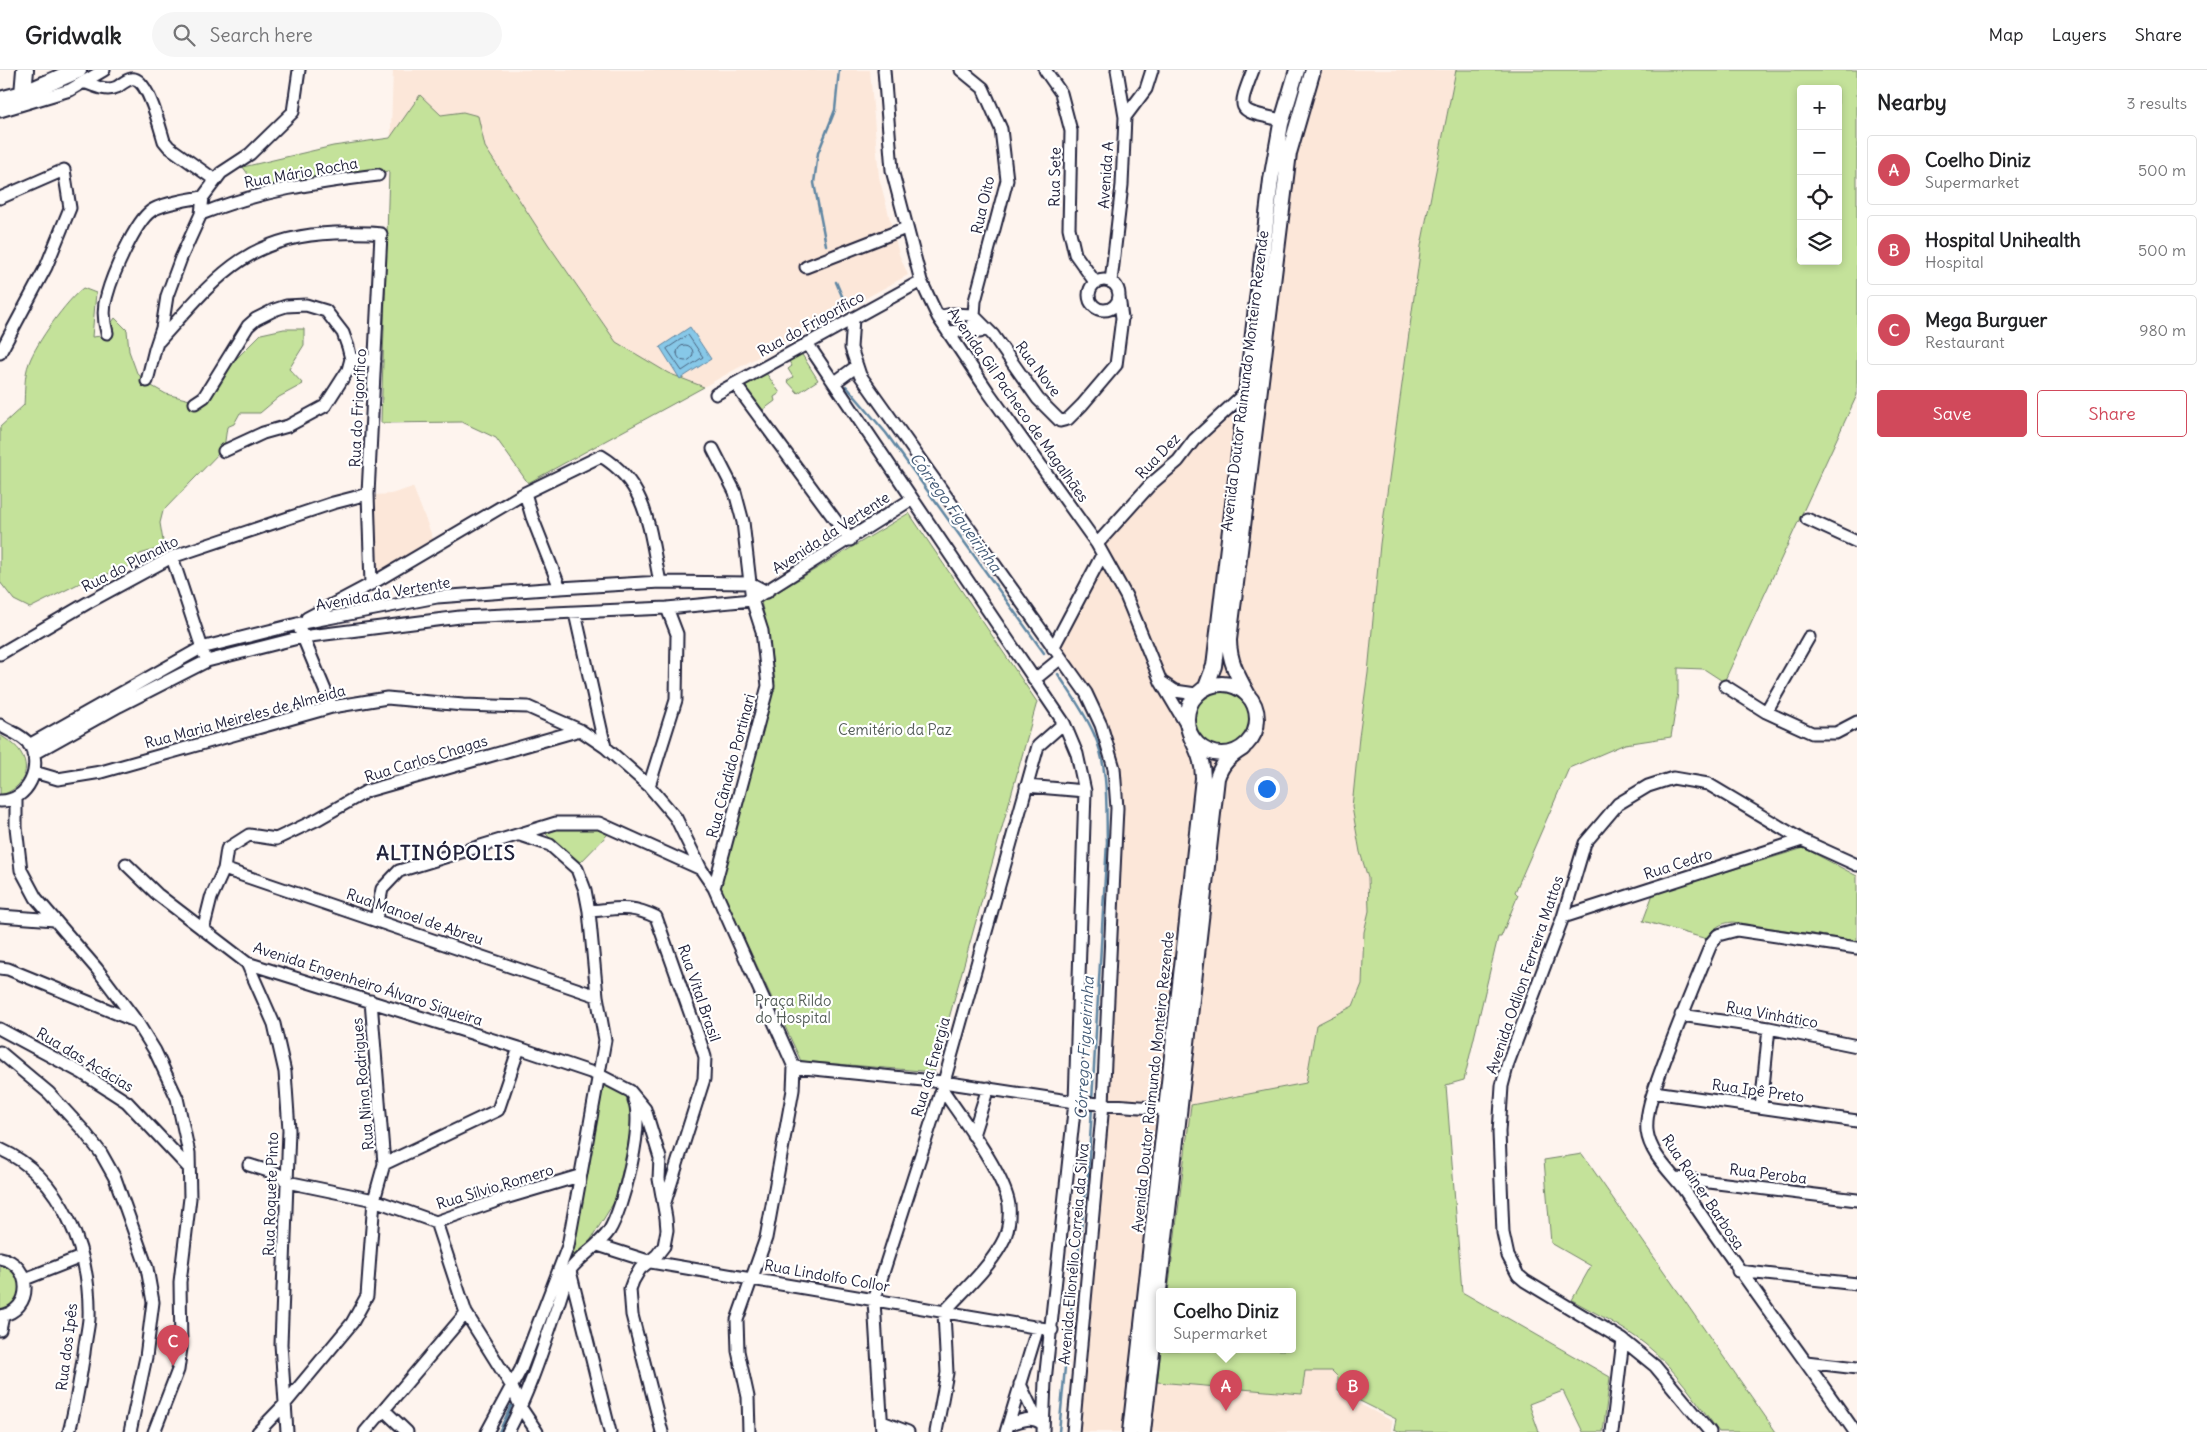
<!DOCTYPE html>
<meta charset="utf-8">
<style>
body{margin:0;font-family:Delius,sans-serif;background:#f6f6f6;color:#202124}
.controls{position:absolute;right:15px;top:15px;display:grid;overflow:hidden;border-radius:5px;box-shadow:0 2px 8px #0003}
.controls button{width:45px;height:45px;display:grid;place-items:center;padding:0;border:0;border-bottom:1px solid #e0e0e0;background:#fff;color:#202124;font:25px sans-serif}
.you{position:absolute;left:1266px;top:718px;width:18px;height:18px;margin:-12px;border:4px solid #fff;border-radius:50%;background:#1a73e8;box-shadow:0 0 0 8px #1a73e833}
.badge{display:grid;place-items:center;width:32px;height:32px;border-radius:50%;background:#d1495b;color:#fff;font-size:16px;font-weight:700}
.pin{position:absolute;translate:-50% -41px;filter:drop-shadow(0 1px 2px #0008)}
.pin::after{content:'';position:absolute;top:26px;width:18px;height:15px;background:inherit;clip-path:polygon(0 0,100% 0,50% 100%)}
.popup{position:absolute;left:1156px;top:1218px;width:140px;height:65px;box-sizing:border-box;display:grid;place-content:center;border-radius:5px;background:#fff;filter:drop-shadow(0 1px 4px #0005);font-size:16px;white-space:nowrap;color:#757577}
.popup b{font-size:19px;color:#202124}
.popup::after{content:'';position:absolute;left:50%;top:100%;margin-left:-10px;border:10px solid transparent;border-top-color:#fff}
.list{margin:0;padding:0;list-style:none}
h2{display:flex;justify-content:space-between;align-items:center;height:65px;margin:0;padding:0 20px;font-size:21px}
h2 small{font-size:16px;font-weight:400;color:#757577}
.list li{display:grid;grid-template-columns:32px 1fr auto;gap:15px;align-items:center;box-sizing:border-box;height:70px;margin:0 10px 10px;padding:0 10px;border:1px solid #e0e0e0;border-radius:5px}
.list b{display:block;font-size:19px;white-space:nowrap}
.list p{margin:0;font-size:16px;white-space:nowrap;color:#757577}
.list em{font-size:16px;font-style:normal;color:#757577}
.actions{display:flex;gap:10px;padding:15px 20px}
.actions a{flex:1;padding:11px 0;border:1px solid #d1495b;border-radius:5px;text-align:center;font-size:18px;color:#d1495b}
.actions .main{background:#d1495b;color:#fff}
.icon{flex:none;width:28px;height:28px;fill:none;stroke:currentColor;stroke-width:2;stroke-linecap:round;stroke-linejoin:round}
.map{position:relative;flex:none;width:1857px;height:1362px;overflow:hidden}
header{display:flex;align-items:center;gap:30px;box-sizing:border-box;height:70px;padding:0 25px;background:#fff;border-bottom:1px solid #e0e0e0}
header strong{font-size:24px}
nav{display:flex;gap:28px;margin-inline-start:auto;font-size:18px}
.search{width:350px;height:45px;background:#f6f6f6;display:flex;align-items:center;gap:12px;box-sizing:border-box;padding:0 18px;border-radius:28px;color:#757577;font-size:19px}
main{display:flex}
aside{flex:1;background:#fff}
.map>svg:first-child{display:block}
.built{fill:#fce7d9}
.green{fill:#c4e29a;stroke:#73826a;fill-rule:evenodd}
.water{fill:#87c8e8;stroke:#5f86a3}
.lines{fill:none;stroke-linecap:round;stroke-linejoin:round}
.shore{stroke:#4a6480;stroke-width:1}
.stream{stroke:#5f86a3;stroke-width:2.5}
.minor-casing{stroke:#22223b;stroke-width:15}
.major-casing{stroke:#22223b;stroke-width:18}
.highway-casing{stroke:#22223b;stroke-width:20}
.minor{stroke:#fff;stroke-width:11}
.major{stroke:#fff;stroke-width:14}
.highway{stroke:#fff;stroke-width:16}
.labels{text-anchor:middle;stroke-width:4.5;stroke-linejoin:round;paint-order:stroke}
.street-label{font-size:15px;fill:#22223b;stroke:#fff}
.park-label{font-size:15px;fill:#535c58;stroke:#fff}
.water-label{font-size:16px;font-style:italic;fill:#455c78;stroke:#fff}
.district-label{font-size:20px;font-weight:bold;letter-spacing:1px;fill:#22223b;stroke:#fff}
</style>
<header>
<strong>Gridwalk</strong>
<div class="search"><svg class="icon" aria-label="search" viewBox="0 0 24 24"><circle cx="10" cy="10" r="6"/><path d="M15 15l6 6"/></svg>Search here</div>
<nav><a>Map</a><a>Layers</a><a>Share</a></nav>
</header>
<main>
<div class="map">
<svg width="1857" height="1362" viewBox="0 0 1857 1362">
<rect width="100%" height="100%" fill="#fef4ee"/>
<filter id="ink" filterUnits="userSpaceOnUse"><feTurbulence type="fractalNoise" baseFrequency=".02" numOctaves="2"/><feDisplacementMap in="SourceGraphic" scale="10" xChannelSelector="R" yChannelSelector="G"/><feConvolveMatrix kernelMatrix="1 2 1 2 8 2 1 2 1" color-interpolation-filters="sRGB"/></filter>
<g filter="url(#ink)">
<path class="built" d="M393,0H870L879,107L899,184L908,205L528,413L496,368L462,352L381,353Z
M1319,0H1456L1421,176L1380,474L1368,603L1359,667L1352,737L1360,782L1368,808L1369,841L1364,862L1362,914L1353,936L1316,955L1306,1013L1191,1035L1168,1222H1160L1161,1280L1157,1312L1302,1324L1305,1301H1332L1338,1307L1337,1322L1392,1351L1391,1361L1393,1362H1074L1100,1075L1117,738L1101,655L1053,577L1102,485L1097,474L1245,323L1266,307L1291,109L1305,40Z
M413,417L434,471L378,505L375,425L391,424Z"/>
<path class="green" d="M1456,0H1857V325L1724,612L1704,599L1678,598V623L1671,667L1625,674L1569,698L1515,822L1518,825L1501,867H1498L1464,1010L1446,1015L1462,1222L1610,1307L1603,1362H1583L1563,1321L1529,1334L1539,1362H1401L1394,1359L1396,1349L1338,1320V1307L1332,1301H1305L1302,1324L1157,1312L1161,1280H1292V1222H1168L1191,1035L1306,1013L1316,955L1353,936L1362,914L1364,862L1369,841L1368,808L1360,782L1352,737L1359,667L1368,603L1380,474L1421,176ZM1801,19H1838V191H1801Z
M420,25L441,45L463,42L478,46L485,77L548,174L616,272L668,303L704,317L528,413L496,368L462,352L381,353L389,101L256,116L243,97L333,76L390,68Z
M83,218L96,223L92,267L102,266L115,248L127,260L129,281L137,303L150,315L166,324L190,330L219,317L235,290L261,264L284,259H304V275L289,299L303,314L279,327L260,343H240L234,354L227,357L224,378L163,441L160,453L164,477L140,484L125,500L90,508L30,538L14,530L0,512V357L24,335C25,322 24,305 29,293C36,273 67,230 83,218Z
M801,283L818,310L798,323L787,311L793,307L788,299L792,296L788,290Z
M766,303L780,323L774,327L775,331L760,342L741,318Z
M909,443L1037,632L934,1002L801,991L720,816L775,612L768,560L761,532Z
M1191 649a31 31 0 1 1 62 0a31 31 0 1 1-62 0Z
M0,665C7,670 17,675 21,683C33,702 19,721 0,725Z
M557,755L598,758L611,761L578,795L545,763L534,764Z
M1804,778L1857,806V871L1733,852C1720,853 1713,858 1707,869L1643,851L1653,824Z
M606,1013L629,1025L634,1038L627,1079L616,1129L590,1171L565,1200L572,1177L603,1016Z
M1582,1084L1776,1362H1719C1697,1332 1674,1297 1645,1274C1622,1256 1597,1244 1572,1230L1591,1196L1551,1173L1544,1090Z
M0,1194C27,1199 25,1233 0,1240Z"/>
<path class="water" d="M690,257L711,289L680,309L660,277Z"/>
<g class="lines">
<path class="shore" d="M688,265L703,287L682,301L667,279Z
M677 283a8 8 0 1 1 16 0a8 8 0 1 1-16 0Z"/>
<path class="stream" d="M826,175L814,113L818,83L835,40L839,0
M836,212L848,240
M846,316L886,363L1044,583
M1058,604C1071,624 1085,643 1094,664C1109,697 1106,738 1107,772L1092,1031
M499,1362L511,1336
M1059,1362L1068,1265L1088,1103L1092,1037"/>
<g class="minor-casing">
<path id="minor" d="M884,0L892,100L921,211L938,247L989,323L1097,474L1126,526L1161,612L1187,656
M961,0L983,18L1001,59L1007,110L975,231L973,260
M1045,0L1061,23L1071,61L1069,158L1075,184L1095,212
M1253,0C1236,44 1237,40 1282,50
M84,12C95,16 106,22 117,17C122,14 126,10 131,9C147,5 160,58 164,71L169,77L215,110
M0,41L70,20L104,0
M1125,47L1146,19L1152,0
M0,128L64,100L70,138L46,197L0,283
M201,144C262,120 314,113 378,105
M806,197L906,158
M1089 225a15 15 0 1 1 30 0a15 15 0 1 1-30 0Z
M1111,212L1122,115L1125,47L1117,0
M938,247L952,244L973,245L993,265L1038,329L1060,351L1068,349L1082,335L1116,295L1122,248L1119,227
M853,248L851,278L860,305L1086,623L1101,655L1114,698L1117,738L1103,1034L1073,1362
M948,262L973,260L980,262
M107,263C104,252 103,237 107,225C112,206 135,152 151,141C161,134 190,129 203,127
M159,271C215,209 245,166 335,163C351,163 366,162 381,164L368,424L371,514
M807,273L1064,653L1077,684L1085,721L1075,1032L1045,1311L1043,1362
M351,289L375,291
M147,311L155,279L162,258L167,226L181,188L201,144L203,127L221,103L250,84L293,42L299,0
M834,313L857,296
M735,314L850,470
M716,324L921,211
M195,333L204,327L248,256L256,249L274,240L286,236L306,235L326,241L343,263L348,277L351,289L348,300L325,336L288,356L263,363L224,381
M713,379L735,422L743,452L752,530L762,561L768,616L714,818
M525,423L532,447L560,518
M1807,449L1857,472
M1097,474L1151,414L1178,391L1194,370L1245,323
M172,487L204,584
M575,543L605,677
M307,548L371,514L525,423L601,386C649,415 649,461 660,512
M300,560L332,637
M1053,578L1102,485
M0,584L89,532L172,487L333,433L368,424
M1034,610L1061,588
M1163,613L1175,621L1196,624
M1725,616L1766,642L1812,663H1836L1857,652
M1766,642L1809,567
M0,655C10,662 21,664 29,674C44,696 28,732 0,731
M29,675L201,578L297,554L437,527L560,518L660,512L750,513L767,522
M33,684L119,636L207,591L302,567L460,547L667,538L752,530L912,429
M34,702L58,709L101,702L332,637L387,628L463,635L528,637L580,660L605,677L649,716L676,748L701,799L714,818L794,997L793,1020L766,1168L737,1250L738,1281L748,1327L749,1362
M649,716L676,630L677,564L667,538
M1026,716L1085,721
M16,727V757L21,800L36,828L97,899L137,952L155,981L177,1028L189,1083L190,1128L180,1212L181,1278L178,1300L154,1362
M126,794L157,824L247,893L519,978L599,1005L630,1021L645,1039L660,1088L659,1109L666,1148L667,1160L664,1176L657,1185L640,1199L633,1211L630,1219L632,1245L662,1362
M224,799L597,926
M589,841C617,839 630,834 656,847L700,971L705,987L704,1009L665,1132
M0,846L55,850
M1563,847L1802,770
M376,849L382,819L399,801L556,753H599L701,799
M203,860L211,828L224,799L227,779L249,765L276,769L318,749L367,721L580,660
M247,893L274,954L285,1002L289,1060L281,1274L287,1362
M0,898L8,899L135,951
M1681,945L1769,958L1857,976
M0,959L82,1003L127,1032L189,1098
M0,982L49,1023L83,1060L101,1083L115,1108L147,1198L153,1232L146,1287L130,1362
M794,997L943,1012L1075,1032L1166,1039
M1654,1022L1857,1051
M1761,1037L1769,958
M973,1065L988,1018
M0,1079C63,1107 91,1183 89,1249C88,1260 85,1272 84,1283C80,1309 76,1336 69,1362
M384,1094L498,1040L519,978
M249,1095L278,1104L287,1112L374,1130L436,1152L505,1128L579,1106
M1676,1108L1857,1130
M436,1152L466,1243L511,1315L521,1338L537,1362
M598,1175L651,1192L1052,1260
M0,1188C33,1194 34,1241 0,1246
M570,1201L610,1362
M1738,1201L1857,1214
M25,1209L81,1187
M0,1260L3,1246
M1623,1270L1655,1296L1710,1362
M1806,1292L1857,1298
M1020,1314L1037,1350
M384,1340L407,1362
M882,1352L908,1362
M1008,1355C1019,1351 1032,1345 1042,1354
M258,1362L284,1335L352,1253L367,1226L374,1130L384,1094L371,931
M365,1362L466,1243
M487,1362L521,1299L568,1176L605,970L597,926L589,841L585,820L577,799L550,775L520,765
M508,1362C527,1326 540,1288 553,1249C559,1234 563,1217 569,1202C575,1190 599,1176 609,1161C623,1139 645,1053 634,1030
M882,1362L874,1231L942,1019L1038,676L1064,653
M936,1362L947,1303L944,1242C963,1221 987,1200 1001,1175C1008,1164 1010,1148 1009,1135C1004,1103 961,1047 942,1019
M1006,1362L1038,1257
M1612,1362L1623,1270L1525,1211L1518,1205L1508,1186L1503,1163L1499,1062L1502,1016L1508,993L1563,847L1585,773L1618,734L1648,716L1673,708L1708,714L1802,770L1857,795
M1855,1362C1799,1281 1740,1203 1685,1121C1672,1103 1650,1085 1647,1061C1645,1040 1656,1015 1663,995C1678,954 1695,913 1712,872L1718,865L1737,860L1857,878"/>
</g>
<g class="major-casing">
<path id="major" d="M1187 649a35 35 0 1 1 70 0a35 35 0 1 1-70 0Z
M1206,617L1214,596L1271,110L1281,54L1297,0
M1248,625C1238,607 1229,591 1229,570L1289,83L1313,0
M1130,1362L1203,708C1203,692 1198,681 1191,667
M1143,1362L1217,708C1222,693 1230,686 1243,678"/>
</g>
<g class="highway-casing">
<path id="highway" d="M23,24L25,0
M0,30L23,24L78,0"/>
</g>
<use href="#minor" class="minor"/>
<use href="#major" class="major"/>
<use href="#highway" class="highway"/>
</g>
</g>
<g class="labels">
<g class="street-label">
<text transform="translate(301 103) rotate(-10)" y="5">Rua Mário Rocha</text>
<text transform="translate(1106 105) rotate(-86)" y="5">Avenida A</text>
<text transform="translate(1055 107) rotate(-89)" y="5">Rua Sete</text>
<text transform="translate(983 135) rotate(-77)" y="5">Rua Oito</text>
<text transform="translate(811 254) rotate(-29)" y="5">Rua do Frigorífico</text>
<text transform="translate(1038 299) rotate(53)" y="5">Rua Nove</text>
<text transform="translate(1245 311) rotate(-83)" y="5">Avenida Doutor Raimundo Monteiro Rezende</text>
<text transform="translate(1018 335) rotate(55)" y="5">Avenida Gil Pacheco de Magalhães</text>
<text transform="translate(358 338) rotate(-87)" y="5">Rua do Frigorífico</text>
<text transform="translate(1158 386) rotate(-46)" y="5">Rua Dez</text>
<text transform="translate(831 463) rotate(-33)" y="5">Avenida da Vertente</text>
<text transform="translate(130 494) rotate(-27)" y="5">Rua do Planalto</text>
<text transform="translate(383 524) rotate(-10)" y="5">Avenida da Vertente</text>
<text transform="translate(245 647) rotate(-15)" y="5">Rua Maria Meireles de Almeida</text>
<text transform="translate(426 689) rotate(-17)" y="5">Rua Carlos Chagas</text>
<text transform="translate(731 696) rotate(-75)" y="5">Rua Cândido Portinari</text>
<text transform="translate(1678 794) rotate(-18)" y="5">Rua Cedro</text>
<text transform="translate(415 847) rotate(19)" y="5">Rua Manoel de Abreu</text>
<text transform="translate(1525 905) rotate(-71)" y="5">Avenida Odilon Ferreira Mattos</text>
<text transform="translate(368 914) rotate(18)" y="5">Avenida Engenheiro Álvaro Siqueira</text>
<text transform="translate(699 923) rotate(71)" y="5">Rua Vital Brasil</text>
<text transform="translate(1772 945) rotate(10)" y="5">Rua Vinhático</text>
<text transform="translate(85 990) rotate(31)" y="5">Rua das Acácias</text>
<text transform="translate(931 997) rotate(-74)" y="5">Rua da Energia</text>
<text transform="translate(1153 1012) rotate(-84)" y="5">Avenida Doutor Raimundo Monteiro Rezende</text>
<text transform="translate(363 1014) rotate(-95)" y="5">Rua Nina Rodrigues</text>
<text transform="translate(1758 1021) rotate(8)" y="5">Rua Ipê Preto</text>
<text transform="translate(1768 1104) rotate(7)" y="5">Rua Peroba</text>
<text transform="translate(495 1117) rotate(-17)" y="5">Rua Sílvio Romero</text>
<text transform="translate(1703 1122) rotate(56)" y="5">Rua Rainer Barbosa</text>
<text transform="translate(271 1124) rotate(-88)" y="5">Rua Roquete Pinto</text>
<text transform="translate(1074 1184) rotate(-85)" y="5">Avenida Elionélio Correia da Silva</text>
<text transform="translate(827 1206) rotate(10)" y="5">Rua Lindolfo Collor</text>
<text transform="translate(67 1277) rotate(-83)" y="5">Rua dos Ipês</text>
</g>
<g class="park-label">
<text x="895" y="665">Cemitério da Paz</text>
<text x="793" y="936">Praça Rildo<tspan x="793" dy="17">do Hospital</tspan></text>
</g>
<g class="water-label">
<text transform="translate(956 442) rotate(54)" y="6">Córrego Figueirinha</text>
<text transform="translate(1084 978) rotate(-87)" y="6">Córrego Figueirinha</text>
</g>
<g class="district-label">
<text x="446" y="790">ALTINÓPOLIS</text>
</g>
</g>
</svg>
<div class="controls">
<button>+</button>
<button>−</button>
<button><svg class="icon" aria-label="locate" viewBox="0 0 24 24"><circle cx="12" cy="12" r="6"/><path d="M12 2v4M12 18v4M2 12h4M18 12h4"/></svg></button>
<button><svg class="icon" aria-label="layers" viewBox="0 0 24 24"><path d="M12 4l9 5-9 5-9-5zM3 14l9 5 9-5"/></svg></button>
</div>
<div class="you"></div>
<div class="pin badge" style="left:1226px;top:1341px">A</div>
<div class="popup"><b>Coelho Diniz</b>Supermarket</div>
<div class="pin badge" style="left:1353px;top:1341px">B</div>
<div class="pin badge" style="left:173px;top:1296px">C</div>
</div>
<aside>
<h2>Nearby<small>3 results</small></h2>
<ul class="list">
<li><span class="badge">A</span><div><b>Coelho Diniz</b><p>Supermarket</p></div><em>500 m</em></li>
<li><span class="badge">B</span><div><b>Hospital Unihealth</b><p>Hospital</p></div><em>500 m</em></li>
<li><span class="badge">C</span><div><b>Mega Burguer</b><p>Restaurant</p></div><em>980 m</em></li>
</ul>
<div class="actions"><a class="main">Save</a><a>Share</a></div>
</aside>
</main>
